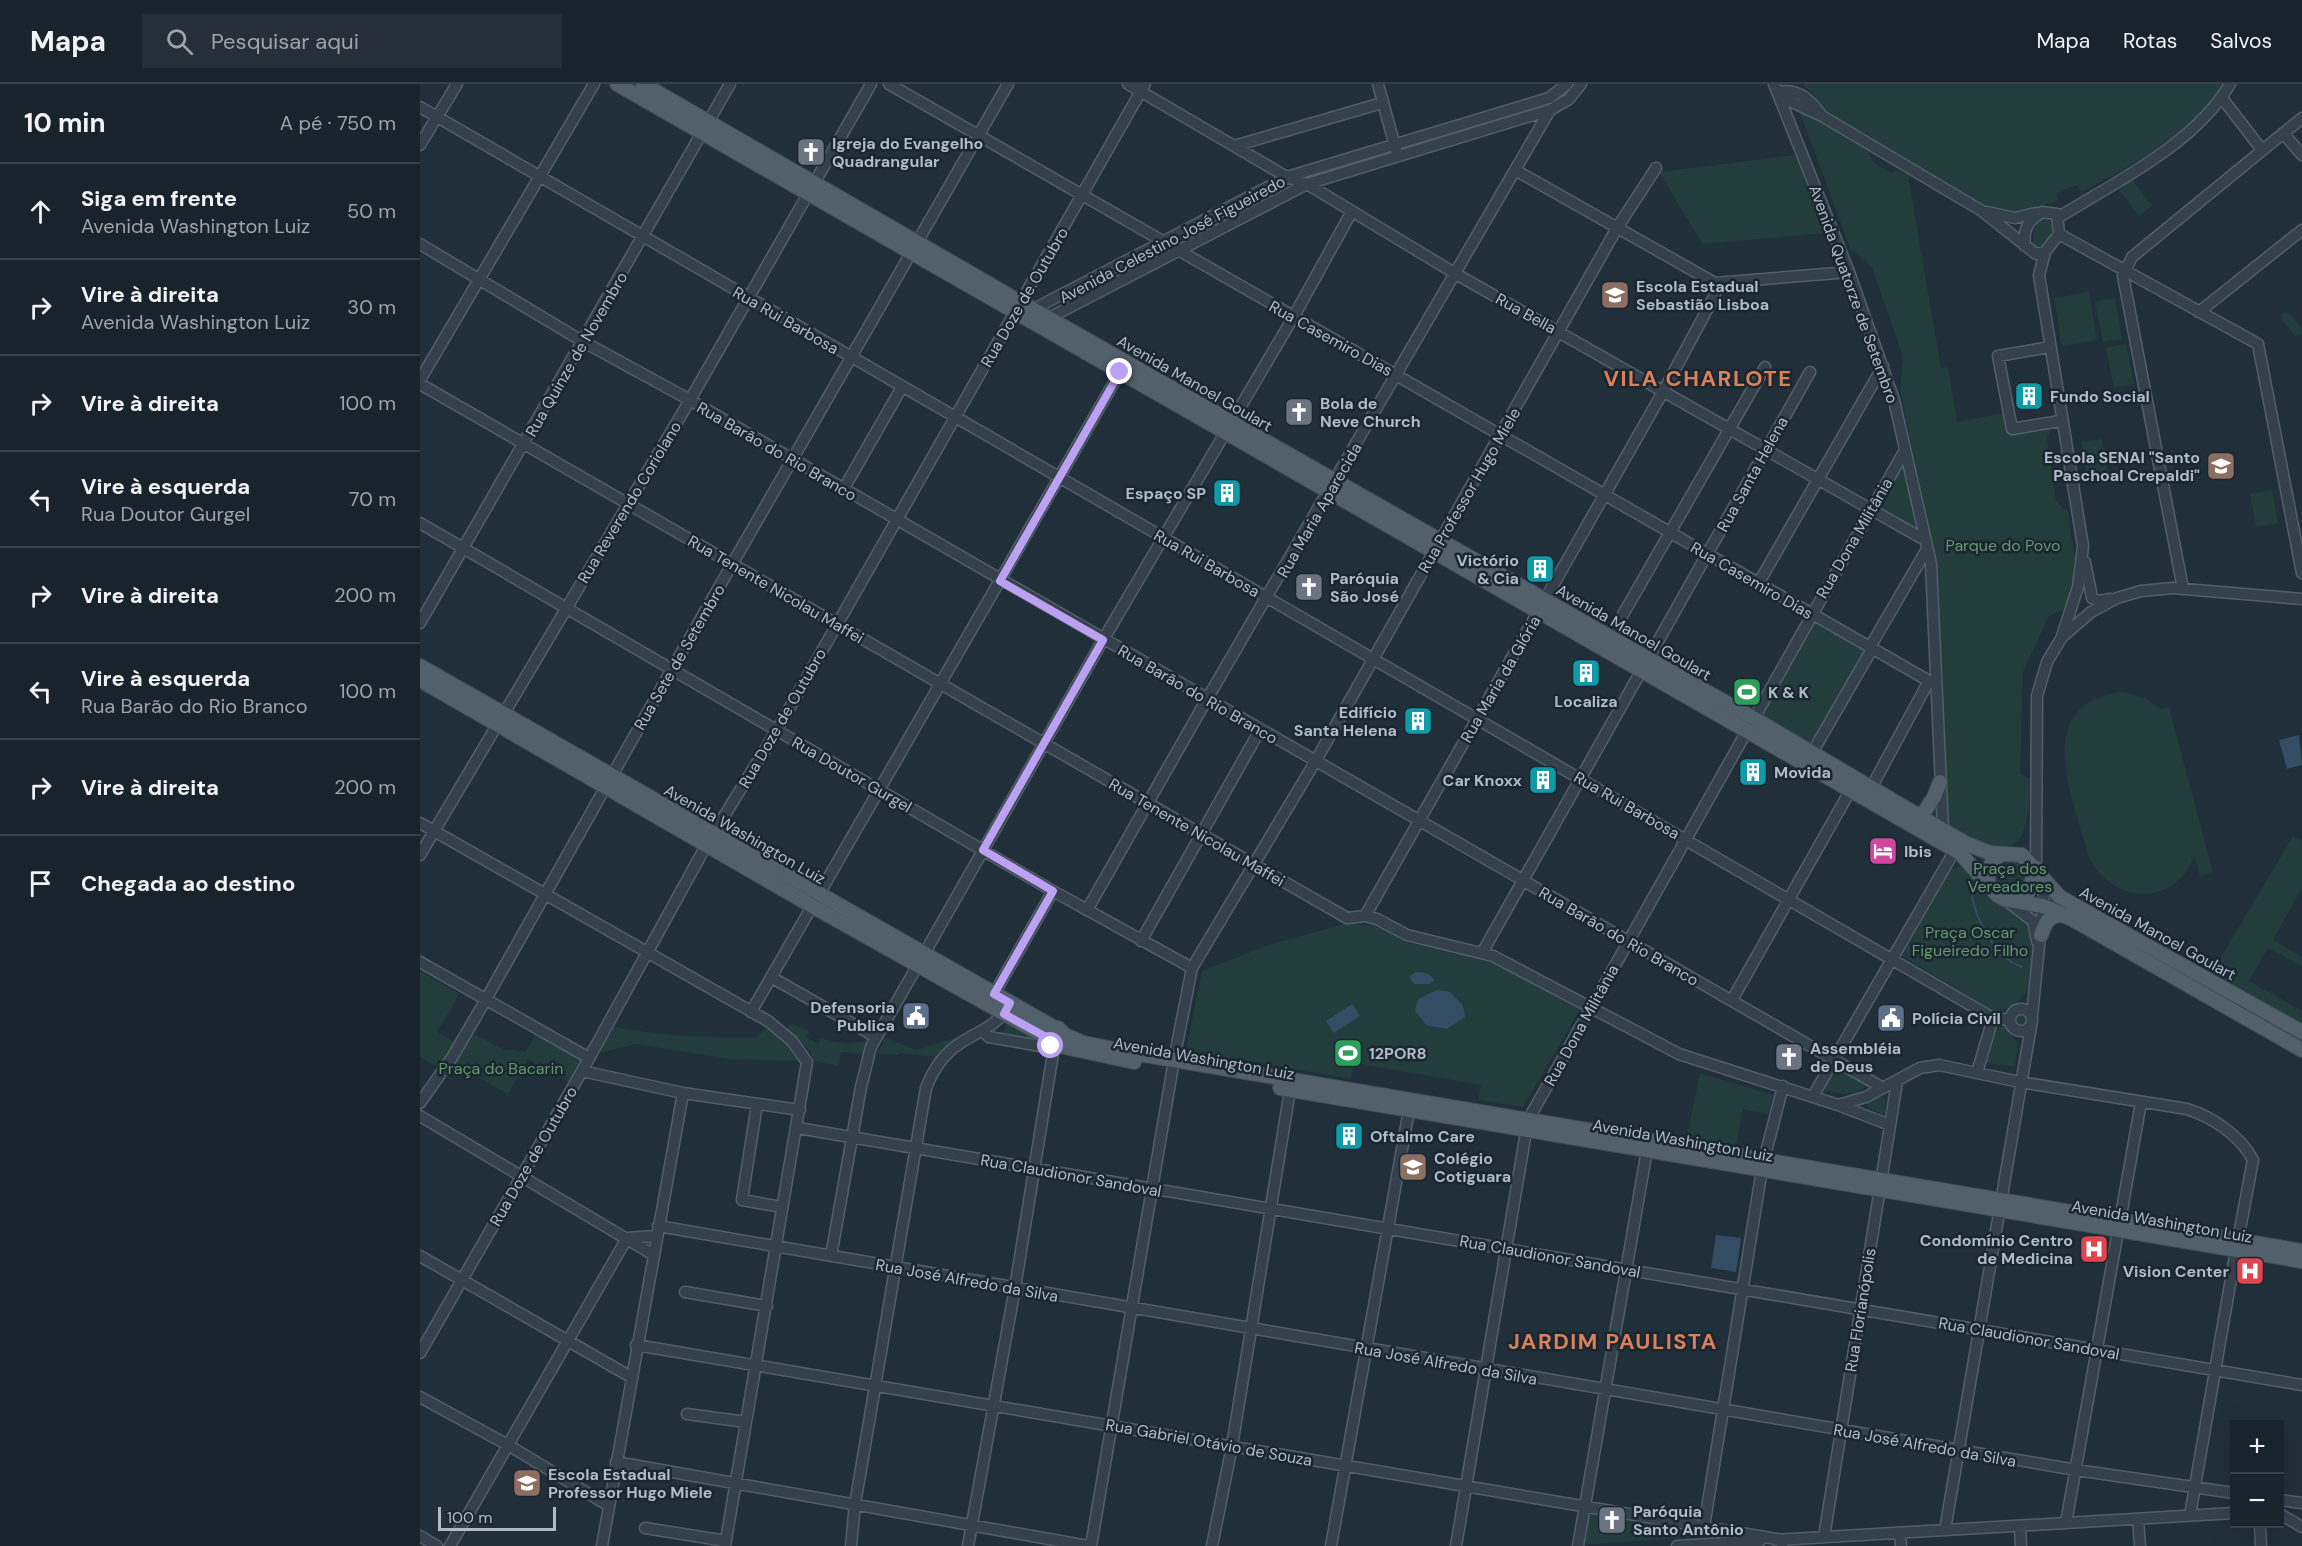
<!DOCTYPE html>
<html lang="pt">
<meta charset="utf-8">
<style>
body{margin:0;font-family:"DM Sans",sans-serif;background:#262f38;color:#f1f3f6}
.controls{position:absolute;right:18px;bottom:18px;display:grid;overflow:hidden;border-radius:0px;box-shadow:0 6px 24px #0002}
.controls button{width:54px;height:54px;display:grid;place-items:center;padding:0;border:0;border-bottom:2px solid #374048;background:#19232c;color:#f1f3f6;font:30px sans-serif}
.scale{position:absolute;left:18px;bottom:15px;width:118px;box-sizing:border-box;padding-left:6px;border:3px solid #afbcc8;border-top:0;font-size:16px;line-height:21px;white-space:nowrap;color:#afbcc8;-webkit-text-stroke:4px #1a2630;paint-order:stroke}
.stop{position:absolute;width:18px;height:18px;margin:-14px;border:4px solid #bca0f2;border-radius:50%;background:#fff}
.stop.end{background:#bca0f2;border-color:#fff;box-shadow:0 2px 6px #0008}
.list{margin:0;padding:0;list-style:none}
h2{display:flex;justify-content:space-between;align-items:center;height:78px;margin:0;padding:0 24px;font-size:26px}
h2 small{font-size:20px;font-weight:400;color:#9fa4a9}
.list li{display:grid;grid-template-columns:39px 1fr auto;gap:18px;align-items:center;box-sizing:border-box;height:96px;padding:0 24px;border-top:2px solid #374048}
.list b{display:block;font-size:22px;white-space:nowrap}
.list p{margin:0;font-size:20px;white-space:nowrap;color:#9fa4a9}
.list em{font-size:20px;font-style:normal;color:#9fa4a9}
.icon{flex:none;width:33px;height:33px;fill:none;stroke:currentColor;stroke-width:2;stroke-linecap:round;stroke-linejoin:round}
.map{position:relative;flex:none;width:1882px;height:1462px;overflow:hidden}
header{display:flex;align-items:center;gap:36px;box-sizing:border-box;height:84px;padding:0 30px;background:#19232c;border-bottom:2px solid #374048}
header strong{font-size:28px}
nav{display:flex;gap:33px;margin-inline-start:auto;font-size:21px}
.search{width:420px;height:54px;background:#262f38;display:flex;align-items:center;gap:15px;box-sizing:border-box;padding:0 21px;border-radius:0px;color:#9fa4a9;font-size:22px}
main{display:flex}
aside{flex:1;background:#19232c}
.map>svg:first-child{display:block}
.green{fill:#233c3c}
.water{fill:#334d64}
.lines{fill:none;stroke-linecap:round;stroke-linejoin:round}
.stream{stroke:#334d64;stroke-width:2}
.minor-casing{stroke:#525f69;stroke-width:13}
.major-casing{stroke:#3e4a55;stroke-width:16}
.minor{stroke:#34414c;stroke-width:10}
.major{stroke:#52606c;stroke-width:14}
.route{stroke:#bca0f2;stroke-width:8}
.labels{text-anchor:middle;stroke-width:5;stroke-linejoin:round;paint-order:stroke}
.poi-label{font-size:16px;font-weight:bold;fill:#afbcc8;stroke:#1a2630;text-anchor:start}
.street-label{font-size:16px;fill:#afbcc8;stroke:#1a2630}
.park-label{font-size:16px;fill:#659a6b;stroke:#1a2630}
.district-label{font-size:22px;font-weight:bold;letter-spacing:1.5px;fill:#d98158;stroke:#1a2630}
</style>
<header>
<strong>Mapa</strong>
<div class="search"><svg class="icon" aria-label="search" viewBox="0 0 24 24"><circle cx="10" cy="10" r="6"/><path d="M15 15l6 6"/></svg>Pesquisar aqui</div>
<nav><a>Mapa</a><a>Rotas</a><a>Salvos</a></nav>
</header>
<main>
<aside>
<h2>10 min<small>A pé · 750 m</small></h2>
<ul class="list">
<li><svg class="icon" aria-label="ahead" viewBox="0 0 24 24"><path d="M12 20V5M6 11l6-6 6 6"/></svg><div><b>Siga em frente</b><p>Avenida Washington Luiz</p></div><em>50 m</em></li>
<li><svg class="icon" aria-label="right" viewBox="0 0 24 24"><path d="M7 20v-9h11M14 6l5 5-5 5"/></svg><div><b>Vire à direita</b><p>Avenida Washington Luiz</p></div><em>30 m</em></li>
<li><svg class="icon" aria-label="right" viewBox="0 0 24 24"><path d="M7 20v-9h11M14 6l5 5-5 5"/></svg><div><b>Vire à direita</b></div><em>100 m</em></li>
<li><svg class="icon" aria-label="left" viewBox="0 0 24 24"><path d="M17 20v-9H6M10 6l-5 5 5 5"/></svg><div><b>Vire à esquerda</b><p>Rua Doutor Gurgel</p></div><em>70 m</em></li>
<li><svg class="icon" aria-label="right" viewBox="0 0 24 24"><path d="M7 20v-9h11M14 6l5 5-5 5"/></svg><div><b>Vire à direita</b></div><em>200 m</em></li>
<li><svg class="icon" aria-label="left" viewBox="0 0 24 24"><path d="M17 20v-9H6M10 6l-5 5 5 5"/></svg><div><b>Vire à esquerda</b><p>Rua Barão do Rio Branco</p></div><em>100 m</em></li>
<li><svg class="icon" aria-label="right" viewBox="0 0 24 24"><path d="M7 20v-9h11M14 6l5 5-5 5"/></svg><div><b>Vire à direita</b></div><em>200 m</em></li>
<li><svg class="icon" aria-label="arrive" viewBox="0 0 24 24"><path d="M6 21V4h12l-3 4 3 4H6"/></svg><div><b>Chegada ao destino</b></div></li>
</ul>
</aside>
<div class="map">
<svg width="1882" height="1462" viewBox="0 0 1882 1462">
<rect width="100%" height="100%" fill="#212f3b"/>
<path class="green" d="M1382,0H1803C1771,51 1713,81 1661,108L1658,101L1636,109L1638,116C1607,128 1592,132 1560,119L1403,25L1394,11Z
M1379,26L1449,67L1452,77L1471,89L1478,86L1488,91L1521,284L1528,283L1537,338L1585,329L1589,349L1632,343L1627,355L1636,417L1648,428L1656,484L1653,506L1643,526L1629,532L1603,588L1600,689L1610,695C1609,723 1611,777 1566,761C1553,757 1541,748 1529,741L1517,483L1480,306L1483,273L1452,183L1430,164Z
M1376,71L1407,149L1282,160L1239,88Z
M1712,96L1732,122L1719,132L1699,106Z
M1624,133L1633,134C1635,145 1627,159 1618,165L1613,162C1612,150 1615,141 1624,133Z
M1669,208L1677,256L1642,262L1634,214Z
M1695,214L1702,255L1683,258L1675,218Z
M1868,228L1882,245L1881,251L1876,252L1861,235L1862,229Z
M1706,260L1714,300L1694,304L1686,264Z
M1682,355L1689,392L1668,395L1661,358Z
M1483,380L1496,441L1493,446L1458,426V422Z
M1852,406L1858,439L1836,443L1830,410Z
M1393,537L1446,566L1391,661L1339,632Z
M1703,608L1727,615L1740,625L1749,623L1793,788L1780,792L1774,772C1755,824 1693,820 1669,774C1654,716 1608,618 1703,608Z
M1873,752L1882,757V804L1853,856L1882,873V882L1848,864L1829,897L1882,927V940L1792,888Z
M1573 793a18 18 0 1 1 36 0a18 18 0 1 1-36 0Z
M1540,782L1546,783C1556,794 1565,809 1577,818C1588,826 1604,829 1610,843C1615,854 1612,897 1606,908C1601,917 1587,928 1577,929L1482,872L1532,785Z
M928,839L957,842L983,857L1077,880L1161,924L1103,1023L1058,1016L1061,1001L934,979L931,995L766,966L782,887L849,861Z
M0,887L40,910L17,948L38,960L23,986L0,973Z
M1594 937a7 7 0 1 1 14 0a7 7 0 1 1-14 0Z
M588,937L617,952V958L582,952Z
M371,939L389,947L386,953L398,960L401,954C418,961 433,960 450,956L443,970L421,968L419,982L394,977L391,968L365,946Z
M350,941L375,964L382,977L310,975L215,960L175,970L191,942C238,952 287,954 336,953Z
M1582,942L1589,945L1598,959L1595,983L1567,979L1577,945Z
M50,948L83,965L105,968L118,948L167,974L152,1000L108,975L88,1010L32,979Z
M550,949L516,973L480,969L478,971L457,970L466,954L496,966Z
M1416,980L1448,999C1440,1014 1416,1010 1402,1006Z
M1280,989L1353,1011L1348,1030L1323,1025L1315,1066L1266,1056Z
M1462,1013L1466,1016L1464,1032L1446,1022L1447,1017Z
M1167,1426L1299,1448L1302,1451L1160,1461Z"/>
<path class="water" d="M1879,651L1882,681L1867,685L1859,656Z
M995,888L1007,889L1015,896L1009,900H994L989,893Z
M1017,906L1030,908L1043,921L1045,933L1027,945L1006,941L995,927L998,915Z
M932,920L940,932L914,949L906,937Z
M1296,1151L1321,1154L1316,1188L1291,1184Z"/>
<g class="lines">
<path class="stream" d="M1551,806C1554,833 1575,874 1602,883"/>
<g class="minor-casing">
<path id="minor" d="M469,0L1509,597
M708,0L867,93L887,100L1036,190L1505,456
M958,0L976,66
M1354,0L1429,188L1474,316L1511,480L1523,746
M1357,8C1378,4 1388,14 1400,29
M1359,12L1402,32L1562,127L1616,170L1625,168
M1802,14L1842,66
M0,23L1573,934L1590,936
M1863,49L1882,71
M0,61L37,0
M814,62L962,19
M1095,86L1295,199L1429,188
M1567,128L1595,134L1616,129
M1639,133C1697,97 1775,60 1810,0
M1639,150L1838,260L1882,489
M0,160L162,257L270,316L1463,1004
M1605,162C1603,144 1608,137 1622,128L1637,130L1639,150L1625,168L1619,191L1663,462L1658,503L1642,552
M610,227L867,93L1129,14L1147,0
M1779,228L1882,146
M625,236L887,100L1130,26L1149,15L1161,0
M1630,263L1578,272L1592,345L1640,337
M0,296L174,0
M0,300L927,834L945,832L957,835L987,851L1073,872L1259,970L1418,1021L1446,1013L1500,984L1519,981L1600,998L1767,1025C1792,1033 1820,1051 1833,1076L1818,1156
M423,406L482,303
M0,439L633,807L772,884
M1665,478L1672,514L1679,517L1690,515
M1338,500L1463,282
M1763,505L1703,192L1712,173L1882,34
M0,539L310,0
M1190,553L1345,283
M1450,563L1507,465
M1392,669L1452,565
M1451,704L1509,597
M0,739L348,937L372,957L387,978L305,1462
M0,771L270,316L451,0
M1587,817L1613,837L1617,857
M667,826L787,615L1130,26
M945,832L1244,306L1295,211V199
M721,857L840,646
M1062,869L1390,288
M0,878L169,974
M351,893L456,953
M574,910L633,807
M1312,916L1430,707
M1590 936a11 11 0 1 1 22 0a11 11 0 1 1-22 0Z
M331,928L700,288
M1612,932L1624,812L1616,784L1617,612L1627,578L1642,553L1671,528L1697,514L1721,507L1753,504L1882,515
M563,948L569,953L620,962L628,959
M162,987L263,1009L380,1026
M1557,989L1573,934
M1393,1012L1535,766
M0,1019L33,972L65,917L252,585L588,0
M337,1020L322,1116L362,1123
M1418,1021L1470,1041
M0,1032L232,1170
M378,1044L1882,1301
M1344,1076L1363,1002
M1700,1137L1721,1018
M238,1142L1656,1386L1814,1409
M207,1154L236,1152
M0,1172L211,1293
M411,1172L441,1003L451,963L683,556L874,232L931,129
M265,1208L347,1222
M216,1261L1362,1456V1462
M0,1269L162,987L287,760L357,646L725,0
M0,1313L88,1361L189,1422
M267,1330L326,1338
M196,1378L668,1462
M1860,1416L1882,1419
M1860,1430L1882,1443
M1770,1431L1816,1166
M1718,1435L1720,1462
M1646,1439L1698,1147
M1840,1440L1841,1462
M1600,1442L1601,1462
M1284,1443L1342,1085
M225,1444L306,1457
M1525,1446L1611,942
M1480,1449L1481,1462
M0,1452L17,1462
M1404,1453L1477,998
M1356,1456L1814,1429
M30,1462L207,1154
M182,1462L263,1009
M431,1462L435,1420L506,1004C513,986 522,971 539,960C556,948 576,943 587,924
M548,1462L595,1204L634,963
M671,1462L754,976L772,884L895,678L1197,144L1236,84
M792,1462L812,1362L871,1000
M911,1462L989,1026
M1036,1462L1108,1036L1485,366
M1158,1462L1227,1066
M1257,1462L1340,1457"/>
</g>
<g class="major-casing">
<path id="major" d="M197,0L1540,769L1577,811L1584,815L1623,822L1652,835L1882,966
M223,0L595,215L1333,634L1545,759L1570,769L1602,771L1640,813L1882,948
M0,582L635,944
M0,596L392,822L626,953
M1501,733L1514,713L1520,698
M1570,803C1565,789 1569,778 1582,770
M1594,816L1608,808L1616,784
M1621,851C1626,837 1629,831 1644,831
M626,953L632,945L638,944L645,951L664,959L719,970L1882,1167
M640,962L714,978
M860,1004L1882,1177"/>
</g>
<use href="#minor" class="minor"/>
<use href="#major" class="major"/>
</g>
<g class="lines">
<path class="route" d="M631,962L626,953L584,930L590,919L574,910L633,807L563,766L683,556L580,497L700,288"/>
</g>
<defs>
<g id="church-square" transform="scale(1.5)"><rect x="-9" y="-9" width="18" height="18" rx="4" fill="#6b7280" stroke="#1a2630"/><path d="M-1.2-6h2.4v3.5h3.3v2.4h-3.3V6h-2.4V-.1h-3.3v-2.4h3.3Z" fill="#fff"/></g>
<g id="school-square" transform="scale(1.5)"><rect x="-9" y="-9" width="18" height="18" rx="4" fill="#8d6e63" stroke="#1a2630"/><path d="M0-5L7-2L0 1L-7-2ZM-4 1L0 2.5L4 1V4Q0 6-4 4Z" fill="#fff"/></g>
<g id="building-square" transform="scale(1.5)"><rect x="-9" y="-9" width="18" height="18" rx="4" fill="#0f9aa8" stroke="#1a2630"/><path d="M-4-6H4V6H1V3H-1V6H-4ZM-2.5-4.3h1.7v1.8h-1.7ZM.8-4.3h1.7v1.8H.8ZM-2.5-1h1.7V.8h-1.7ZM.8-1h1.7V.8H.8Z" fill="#fff"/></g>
<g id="stadium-square" transform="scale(1.5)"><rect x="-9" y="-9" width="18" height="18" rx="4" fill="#2e9e5b" stroke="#1a2630"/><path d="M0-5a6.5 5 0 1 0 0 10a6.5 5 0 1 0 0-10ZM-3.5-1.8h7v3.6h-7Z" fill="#fff"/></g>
<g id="hotel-square" transform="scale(1.5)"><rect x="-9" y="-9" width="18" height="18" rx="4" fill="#d1479c" stroke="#1a2630"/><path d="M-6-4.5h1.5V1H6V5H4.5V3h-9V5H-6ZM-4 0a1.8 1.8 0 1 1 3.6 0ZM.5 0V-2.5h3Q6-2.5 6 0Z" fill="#fff"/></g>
<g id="civic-square" transform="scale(1.5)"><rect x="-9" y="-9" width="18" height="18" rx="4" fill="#5c6f8a" stroke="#1a2630"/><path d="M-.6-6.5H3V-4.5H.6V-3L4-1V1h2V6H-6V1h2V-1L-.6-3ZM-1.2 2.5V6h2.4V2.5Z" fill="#fff"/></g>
<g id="hospital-square" transform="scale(1.5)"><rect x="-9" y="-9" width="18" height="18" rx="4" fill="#e0444e" stroke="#1a2630"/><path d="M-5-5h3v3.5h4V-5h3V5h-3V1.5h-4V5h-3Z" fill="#fff"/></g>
</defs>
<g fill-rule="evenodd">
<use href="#church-square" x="391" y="68"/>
<use href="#school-square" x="1195" y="211"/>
<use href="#building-square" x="1609" y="312"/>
<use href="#church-square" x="879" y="328"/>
<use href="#school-square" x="1801" y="382"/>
<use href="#building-square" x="807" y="409"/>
<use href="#building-square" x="1120" y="485"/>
<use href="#church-square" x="889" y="503"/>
<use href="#building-square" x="1166" y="589"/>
<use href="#stadium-square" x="1327" y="608"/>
<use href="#building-square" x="998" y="637"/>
<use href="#building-square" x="1333" y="688"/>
<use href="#building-square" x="1123" y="696"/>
<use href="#hotel-square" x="1463" y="767"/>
<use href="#civic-square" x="496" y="932"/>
<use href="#civic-square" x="1471" y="934"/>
<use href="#stadium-square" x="928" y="969"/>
<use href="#church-square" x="1369" y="973"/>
<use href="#building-square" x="929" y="1052"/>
<use href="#school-square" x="993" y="1083"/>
<use href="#hospital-square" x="1674" y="1165"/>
<use href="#hospital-square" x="1830" y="1187"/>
<use href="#school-square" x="107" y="1399"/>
<use href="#church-square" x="1192" y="1436"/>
</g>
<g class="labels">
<g class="poi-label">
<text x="412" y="65">Igreja do Evangelho<tspan x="412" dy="18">Quadrangular</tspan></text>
<text x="1216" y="208">Escola Estadual<tspan x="1216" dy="18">Sebastião Lisboa</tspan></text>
<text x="1630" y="318">Fundo Social</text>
<text x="900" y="325">Bola de<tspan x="900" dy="18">Neve Church</tspan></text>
<text x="1780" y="379" text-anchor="end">Escola SENAI "Santo<tspan x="1780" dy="18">Paschoal Crepaldi"</tspan></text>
<text x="786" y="415" text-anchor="end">Espaço SP</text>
<text x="1099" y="482" text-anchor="end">Victório<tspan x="1099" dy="18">&amp; Cia</tspan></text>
<text x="910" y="500">Paróquia<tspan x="910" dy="18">São José</tspan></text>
<text x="1348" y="614">K &amp; K</text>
<text x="1166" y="623" text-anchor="middle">Localiza</text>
<text x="977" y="634" text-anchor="end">Edifício<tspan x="977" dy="18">Santa Helena</tspan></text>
<text x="1354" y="694">Movida</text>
<text x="1102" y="702" text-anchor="end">Car Knoxx</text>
<text x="1484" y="773">Ibis</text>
<text x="475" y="929" text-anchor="end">Defensoria<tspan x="475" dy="18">Publica</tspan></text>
<text x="1492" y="940">Polícia Civil</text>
<text x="1390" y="970">Assembléia<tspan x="1390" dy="18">de Deus</tspan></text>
<text x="949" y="975">12POR8</text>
<text x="950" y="1058">Oftalmo Care</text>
<text x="1014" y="1080">Colégio<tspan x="1014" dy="18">Cotiguara</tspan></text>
<text x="1653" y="1162" text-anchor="end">Condomínio Centro<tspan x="1653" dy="18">de Medicina</tspan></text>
<text x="1809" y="1193" text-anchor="end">Vision Center</text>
<text x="128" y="1396">Escola Estadual<tspan x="128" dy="18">Professor Hugo Miele</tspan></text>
<text x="1213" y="1433">Paróquia<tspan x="1213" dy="18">Santo Antônio</tspan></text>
</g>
<g class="street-label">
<text transform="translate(752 155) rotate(-28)" y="6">Avenida Celestino José Figueiredo</text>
<text transform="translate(1434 210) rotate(70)" y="6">Avenida Quatorze de Setembro</text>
<text transform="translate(604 213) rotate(-60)" y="6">Rua Doze de Outubro</text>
<text transform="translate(1106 229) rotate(29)" y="6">Rua Bella</text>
<text transform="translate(366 236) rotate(30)" y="6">Rua Rui Barbosa</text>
<text transform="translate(911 254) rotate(29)" y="6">Rua Casemiro Dias</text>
<text transform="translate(156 270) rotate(-60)" y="6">Rua Quinze de Novembro</text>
<text transform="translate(775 299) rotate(30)" y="6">Avenida Manoel Goulart</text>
<text transform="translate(357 367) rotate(30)" y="6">Rua Barão do Rio Branco</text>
<text transform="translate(1332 390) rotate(-61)" y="6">Rua Santa Helena</text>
<text transform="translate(1049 406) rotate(-60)" y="6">Rua Professor Hugo Miele</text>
<text transform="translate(209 418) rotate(-59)" y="6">Rua Reverendo Coriolano</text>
<text transform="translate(899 426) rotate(-60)" y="6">Rua Maria Aparecida</text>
<text transform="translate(1434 454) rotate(-60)" y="6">Rua Dona Militânia</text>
<text transform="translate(787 479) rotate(30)" y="6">Rua Rui Barbosa</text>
<text transform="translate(1332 496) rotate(30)" y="6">Rua Casemiro Dias</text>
<text transform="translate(356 505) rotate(30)" y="6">Rua Tenente Nicolau Maffei</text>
<text transform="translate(1214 548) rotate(30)" y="6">Avenida Manoel Goulart</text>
<text transform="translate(259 573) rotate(-60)" y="6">Rua Sete de Setembro</text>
<text transform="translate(1080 595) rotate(-60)" y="6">Rua Maria da Glória</text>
<text transform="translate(778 610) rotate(30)" y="6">Rua Barão do Rio Branco</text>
<text transform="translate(362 634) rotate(-60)" y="6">Rua Doze de Outubro</text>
<text transform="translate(432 690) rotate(30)" y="6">Rua Doutor Gurgel</text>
<text transform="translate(1207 721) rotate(30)" y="6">Rua Rui Barbosa</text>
<text transform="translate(777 748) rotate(30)" y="6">Rua Tenente Nicolau Maffei</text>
<text transform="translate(325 750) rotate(30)" y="6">Avenida Washington Luiz</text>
<text transform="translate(1738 849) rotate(29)" y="6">Avenida Manoel Goulart</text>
<text transform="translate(1199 852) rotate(30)" y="6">Rua Barão do Rio Branco</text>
<text transform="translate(1161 941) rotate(-61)" y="6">Rua Dona Militânia</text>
<text transform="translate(784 974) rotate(10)" y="6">Avenida Washington Luiz</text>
<text transform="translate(1263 1056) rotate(10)" y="6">Avenida Washington Luiz</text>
<text transform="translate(113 1072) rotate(-60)" y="6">Rua Doze de Outubro</text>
<text transform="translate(651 1091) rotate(10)" y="6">Rua Claudionor Sandoval</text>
<text transform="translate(1742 1137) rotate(10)" y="6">Avenida Washington Luiz</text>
<text transform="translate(1130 1172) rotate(10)" y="6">Rua Claudionor Sandoval</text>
<text transform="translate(547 1196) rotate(10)" y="6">Rua José Alfredo da Silva</text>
<text transform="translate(1440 1226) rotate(-81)" y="6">Rua Florianópolis</text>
<text transform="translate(1609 1254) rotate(10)" y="6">Rua Claudionor Sandoval</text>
<text transform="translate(1026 1279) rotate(10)" y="6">Rua José Alfredo da Silva</text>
<text transform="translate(789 1358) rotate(10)" y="6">Rua Gabriel Otávio de Souza</text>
<text transform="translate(1505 1361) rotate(10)" y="6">Rua José Alfredo da Silva</text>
</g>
<g class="park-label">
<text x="1583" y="467">Parque do Povo</text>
<text x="1590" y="790">Praça dos<tspan x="1590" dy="18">Vereadores</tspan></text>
<text x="1550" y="854">Praça Oscar<tspan x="1550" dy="18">Figueiredo Filho</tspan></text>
<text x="81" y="990">Praça do Bacarin</text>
</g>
<g class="district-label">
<text x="1278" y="302">VILA CHARLOTE</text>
<text x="1193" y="1265">JARDIM PAULISTA</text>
</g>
</g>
</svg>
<div class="controls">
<button>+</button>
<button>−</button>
</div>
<div class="scale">100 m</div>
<div class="stop" style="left:631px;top:962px"></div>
<div class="stop end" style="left:700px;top:288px"></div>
</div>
</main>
